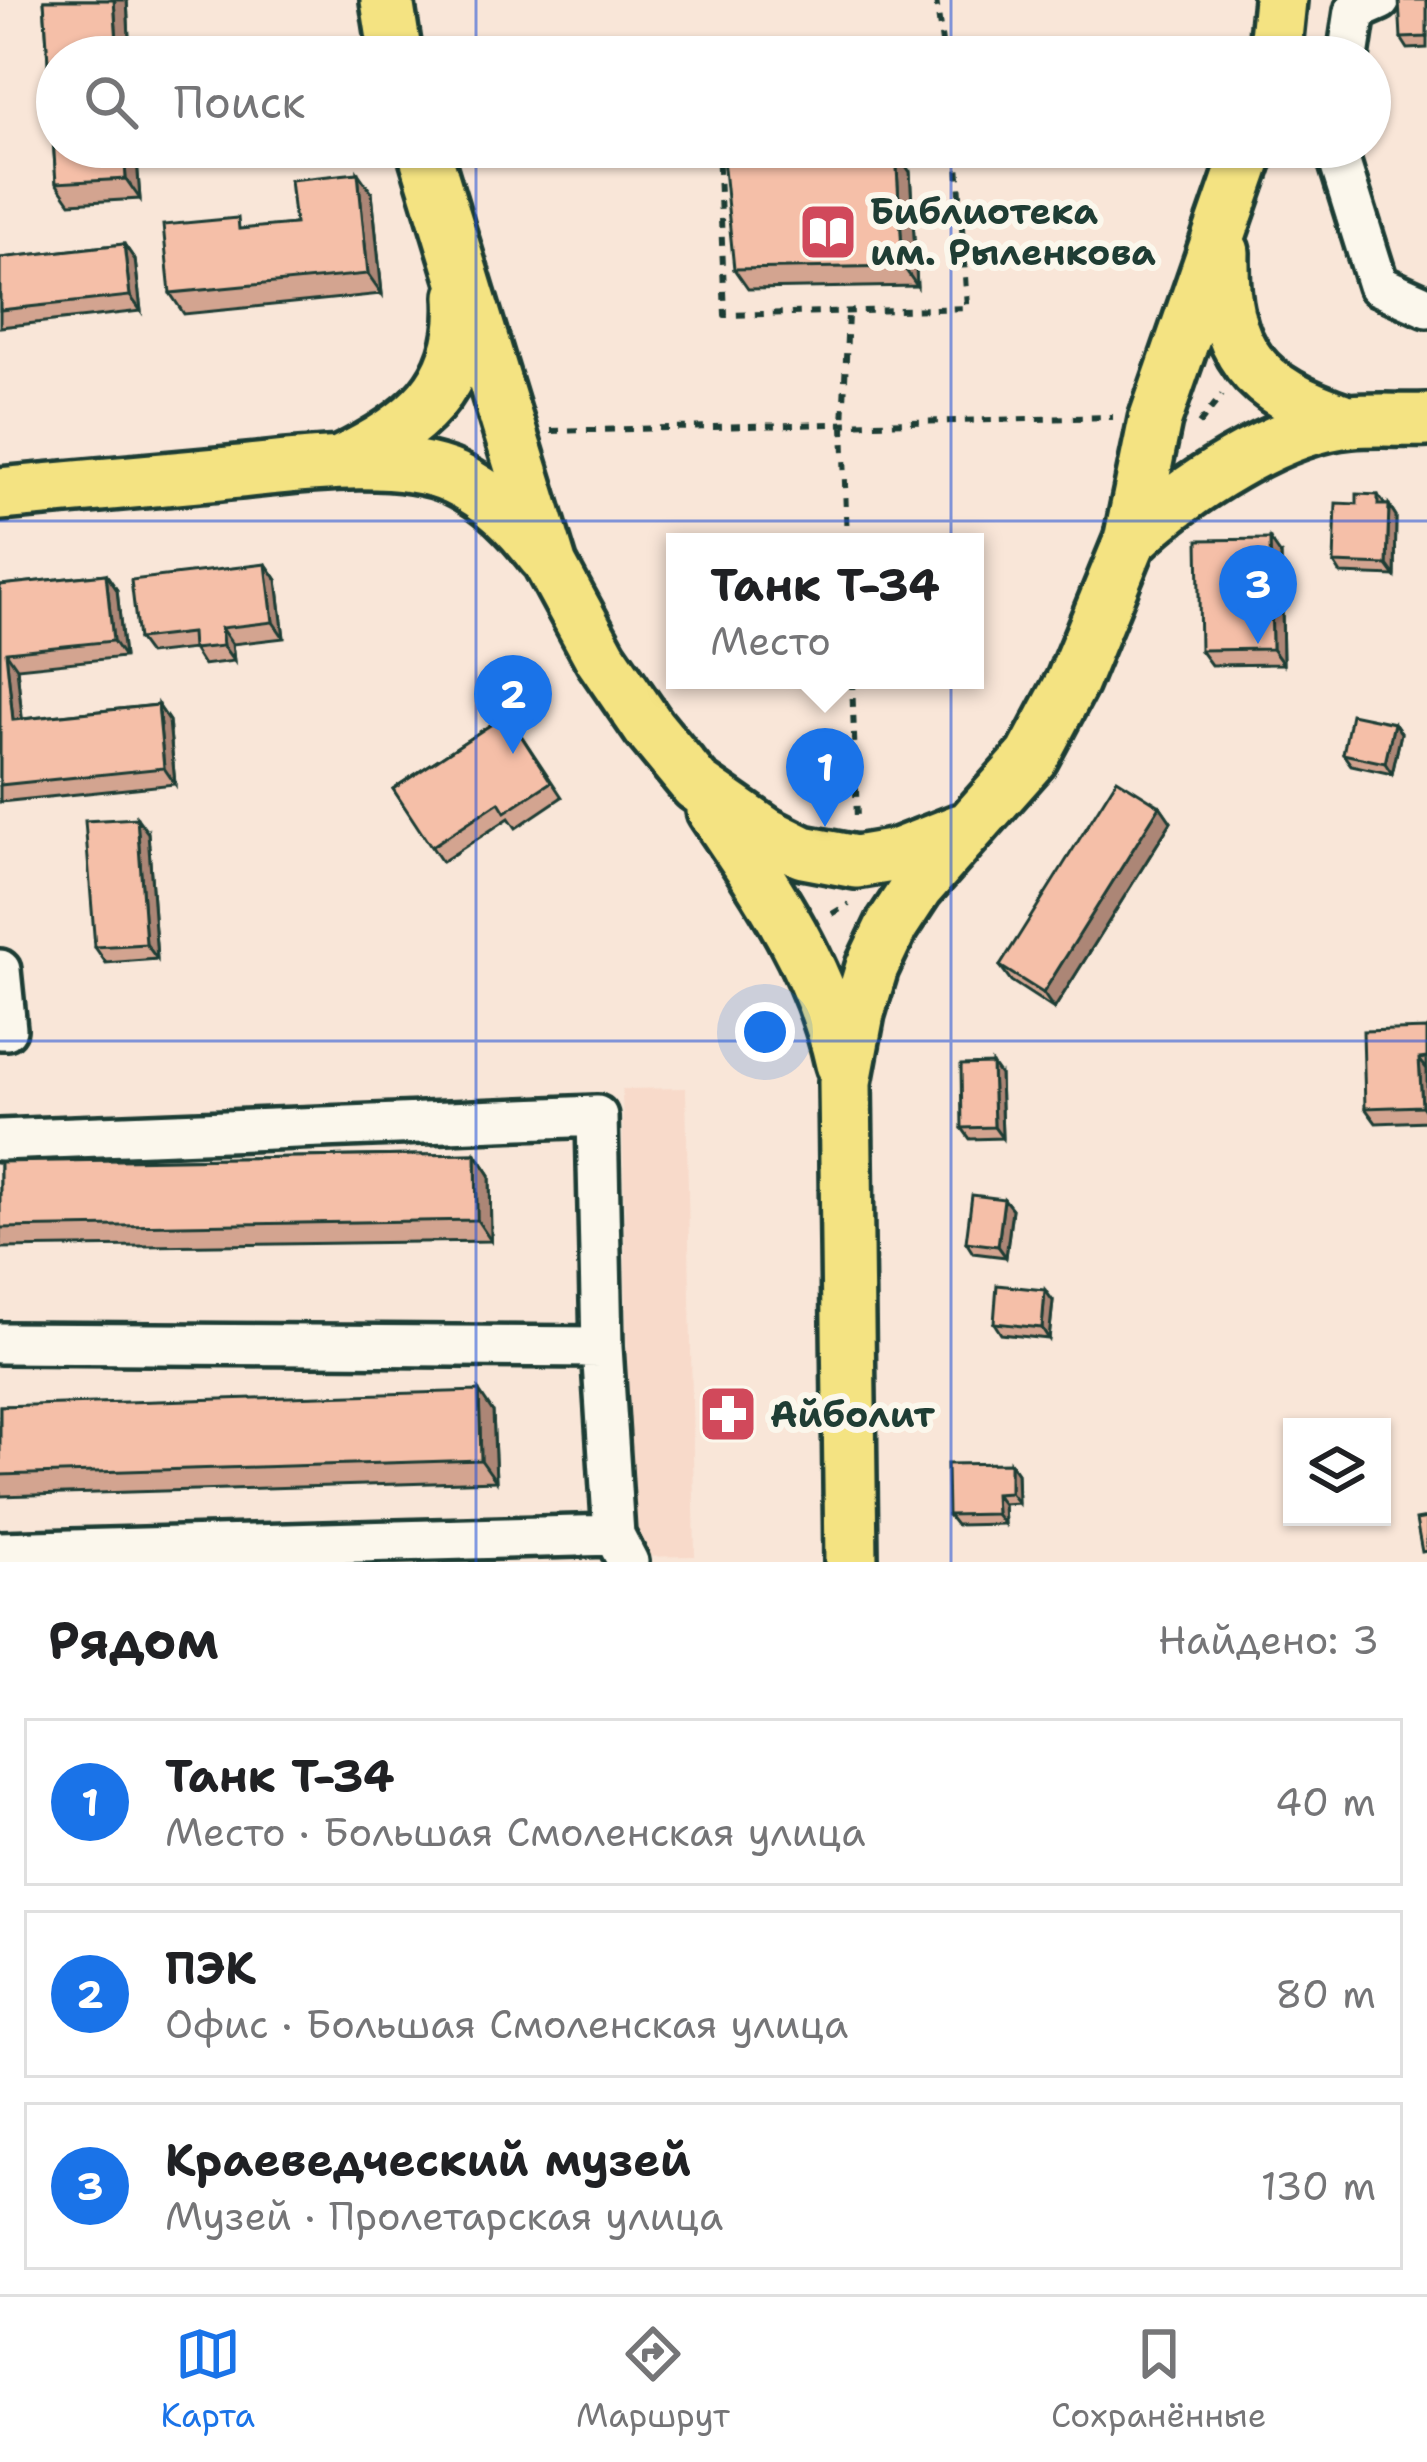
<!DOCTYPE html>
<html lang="ru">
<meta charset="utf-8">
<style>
body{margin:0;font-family:"Shantell Sans",sans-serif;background:#f6f6f6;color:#202124}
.controls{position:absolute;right:36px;bottom:36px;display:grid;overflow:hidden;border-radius:0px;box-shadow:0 3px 9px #0004}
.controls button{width:108px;height:108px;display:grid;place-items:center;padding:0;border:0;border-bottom:3px solid #e0e0e0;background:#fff;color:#202124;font:60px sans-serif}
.you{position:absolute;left:765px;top:1032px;width:42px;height:42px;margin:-30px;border:9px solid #fff;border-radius:50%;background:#1a73e8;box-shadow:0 0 0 18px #1a73e833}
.badge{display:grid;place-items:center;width:78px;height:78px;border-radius:50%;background:#1a73e8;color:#fff;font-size:39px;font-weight:700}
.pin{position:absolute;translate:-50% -99px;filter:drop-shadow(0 3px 6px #0008)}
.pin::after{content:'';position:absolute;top:63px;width:42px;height:36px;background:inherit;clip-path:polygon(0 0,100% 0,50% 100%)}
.popup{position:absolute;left:666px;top:533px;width:318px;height:156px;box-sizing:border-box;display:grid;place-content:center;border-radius:0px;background:#fff;filter:drop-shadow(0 3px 9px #0005);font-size:39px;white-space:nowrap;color:#757577}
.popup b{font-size:45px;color:#202124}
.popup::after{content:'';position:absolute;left:50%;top:100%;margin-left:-24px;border:24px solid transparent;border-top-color:#fff}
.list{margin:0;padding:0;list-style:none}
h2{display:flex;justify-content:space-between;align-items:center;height:156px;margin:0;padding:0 48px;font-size:51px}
h2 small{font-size:39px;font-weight:400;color:#757577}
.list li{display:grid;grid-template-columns:78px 1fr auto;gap:36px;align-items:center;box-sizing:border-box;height:168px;margin:0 24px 24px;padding:0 24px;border:3px solid #e0e0e0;border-radius:0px}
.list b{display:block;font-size:45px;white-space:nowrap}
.list p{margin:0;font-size:39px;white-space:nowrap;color:#757577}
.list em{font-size:39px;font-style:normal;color:#757577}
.icon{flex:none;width:66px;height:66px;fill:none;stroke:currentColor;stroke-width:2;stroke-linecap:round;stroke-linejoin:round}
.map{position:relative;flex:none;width:1427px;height:1562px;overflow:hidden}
.search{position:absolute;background:#fff;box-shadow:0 3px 9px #0004;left:36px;right:36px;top:36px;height:132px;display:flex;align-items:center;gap:30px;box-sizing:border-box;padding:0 42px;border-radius:66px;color:#757577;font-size:45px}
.sheet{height:732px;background:#fff}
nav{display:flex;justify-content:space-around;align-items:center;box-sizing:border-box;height:168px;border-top:3px solid #e0e0e0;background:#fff;font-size:33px;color:#757577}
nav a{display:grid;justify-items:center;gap:6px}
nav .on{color:#1a73e8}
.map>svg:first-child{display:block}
.built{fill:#f8daca}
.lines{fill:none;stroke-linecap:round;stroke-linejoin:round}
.minor-casing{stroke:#1f3d34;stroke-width:48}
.major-casing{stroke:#1f3d34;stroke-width:60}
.path{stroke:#1f3d34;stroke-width:6;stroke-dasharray:9 9;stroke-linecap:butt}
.minor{stroke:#fbf7ec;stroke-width:39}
.major{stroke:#f4e382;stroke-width:51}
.wall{fill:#d3a490;stroke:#1f3d34;stroke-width:3}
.shaded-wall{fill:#ac8676;stroke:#1f3d34;stroke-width:3}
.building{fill:#f5bfa8;stroke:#1f3d34;stroke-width:3}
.grid{fill:none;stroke:#1d4ed8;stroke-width:3;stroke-opacity:0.55}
.labels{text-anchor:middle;stroke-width:12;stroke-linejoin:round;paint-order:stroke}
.poi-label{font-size:36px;font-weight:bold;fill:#1f3d34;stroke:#fbf7ec;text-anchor:start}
</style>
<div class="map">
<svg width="1427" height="1562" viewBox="0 0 1427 1562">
<rect width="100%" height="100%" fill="#f9e6d8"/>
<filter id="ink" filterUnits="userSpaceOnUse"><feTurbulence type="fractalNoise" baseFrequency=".00833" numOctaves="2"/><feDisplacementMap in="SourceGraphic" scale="24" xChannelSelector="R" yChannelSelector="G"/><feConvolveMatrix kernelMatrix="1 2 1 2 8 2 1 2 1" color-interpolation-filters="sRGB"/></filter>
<g filter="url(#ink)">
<path class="built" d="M686,1088L695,1556L631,1557L622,1089Z"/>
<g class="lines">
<g class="minor-casing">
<path id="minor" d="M1348,57L1355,11L1380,0
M1335,147L1378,285L1427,307
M0,970L6,1029H0
M0,1140L597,1116L602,1347L614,1535L628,1562
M0,1343L602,1347
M0,1552L614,1535"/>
</g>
<g class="major-casing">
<path id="major" d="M387,0L396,57
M1274,57L1280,0
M423,147L551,566L601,658L649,728L696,785L765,833L803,852L856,862L897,855L961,830
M1223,252C1221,353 1253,390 1347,421
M340,463C414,427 468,387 462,296
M0,494C73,487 146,481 219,474C285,468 394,450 455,478C493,496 519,524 544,556
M1130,541C1181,491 1279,427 1351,421C1376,419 1402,421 1427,420
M713,810C768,891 821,968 842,1064
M851,1562L845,1082L858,1013L872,967L892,925L917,887L1032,757L1072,682L1130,541L1155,420L1250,147"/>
</g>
<path class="path" d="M936,0L944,57
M718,147L725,315L967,308L957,147
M1199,424L1222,395
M551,431L1113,417
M847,542L843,425L848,314
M852,680L857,819
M832,914L849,904"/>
<use href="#minor" class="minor"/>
<use href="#major" class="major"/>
</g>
<path class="wall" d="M44,0H127L130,57H57L136,147L140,199L70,203L56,183Z
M1427,0V48L1408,49L1401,38Z
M910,172L917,286L748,289L734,269Z
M372,193L382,294L184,314L170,293L246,229L295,224Z
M124,244L135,260L141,311L0,327V258Z
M1378,495L1385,505H1389L1396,516L1395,576L1341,574L1334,563L1357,504Z
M1281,555L1283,664L1211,665L1200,650Z
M266,564L277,580L284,638L232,644L234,661L203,665L193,649L149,654L138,639Z
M106,574L117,590L124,657L17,668L22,719L158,705L169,721L175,784L0,802V585Z
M507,714L562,797L516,828L509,818L442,862L393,789Z
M1394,723L1401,733L1392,774L1351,765L1343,754Z
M1160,806L1171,822L1054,1009L1011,981L1000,966Z
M148,833L157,959L106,963L95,947Z
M1427,1029V1121L1376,1123L1365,1108Z
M1000,1075L1002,1138L970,1139L962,1128Z
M476,1154L490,1175L491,1241L0,1248V1162Z
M1004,1199L1012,1209L1006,1257L973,1253L966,1242Z
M1053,1301L1049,1339L1001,1334L994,1323Z
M0,1406L493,1412L496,1481L0,1496Z
M1010,1463L1017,1473L1018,1503L1003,1504L1004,1524L956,1525L948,1515Z"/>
<path class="shaded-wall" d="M114,0H127L130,57H118Z
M124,147H136L140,199L126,179Z
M896,152L910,172L917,286L903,266Z
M358,173L372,193L382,294L368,274Z
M124,244L135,260L141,311L130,296Z
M1389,505L1396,516L1395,576L1387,565Z
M1270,539L1281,555L1283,664L1272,649Z
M266,564L277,580L284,638L273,622Z
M106,574L117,590L124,657L113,641Z
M221,628L232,644L234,661L223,646Z
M6,652L17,668L24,736L13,720Z
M158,705L169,721L175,784L164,768Z
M1394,723L1401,733L1392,774L1385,763Z
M1160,806L1171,822L1054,1009L1043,993Z
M137,818L148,833L157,959L146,944Z
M1419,1059L1427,1069V1113L1422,1106Z
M992,1064L1000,1075L1002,1138L994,1127Z
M476,1154L490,1175L491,1241L477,1220Z
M1004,1199L1012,1209L1006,1257L998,1246Z
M1045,1290L1053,1301L1049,1339L1042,1328Z
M479,1391L493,1412L496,1481L481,1460Z
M1010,1463L1017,1473L1018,1503L1010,1493Z
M995,1494L1003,1504L1004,1524L996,1514Z"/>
<path class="building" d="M44,0H114L118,57H57V147H124L126,179L56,183Z
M1399,0H1427V37L1401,38Z
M896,152L903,266L734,269L723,159Z
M358,173L368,274L170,293L163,225L238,218L239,229L295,224L290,180Z
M124,244L130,296L0,310V258Z
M1357,494L1378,495V505H1389L1387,565L1334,563L1336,503L1357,504Z
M1270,539L1272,649L1200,650L1198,540Z
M266,564L273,622L221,628L223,646L192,649L191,633L138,639L131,580Z
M106,574L113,641L6,652L13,720L158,705L164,768L0,785V585Z
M507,714L551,782L505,812L499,802L431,847L393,789Z
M1351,714L1394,723L1385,763L1343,754Z
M1117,779L1160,806L1043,993L1000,966Z
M137,818L146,944L95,947L85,821Z
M1427,1029V1058L1419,1059L1422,1106L1365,1108L1363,1031Z
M992,1064L994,1127L962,1128L961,1065Z
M476,1154L477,1220L0,1228V1162Z
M972,1195L1004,1199L998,1246L966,1242Z
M997,1285L1045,1290L1042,1328L994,1323Z
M479,1391L481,1460L0,1475V1406Z
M1010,1463V1493L995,1494L996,1514L948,1515L947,1464Z
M1427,1518V1551L1422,1552L1416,1520Z"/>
</g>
<path class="grid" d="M476,0V57M951,0V57M476,147V1562M951,147V1562M0,521H1427M0,1041H1427"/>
<defs>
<g id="library-square" transform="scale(3)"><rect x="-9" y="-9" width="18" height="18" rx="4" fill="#d1495b" stroke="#fbf7ec"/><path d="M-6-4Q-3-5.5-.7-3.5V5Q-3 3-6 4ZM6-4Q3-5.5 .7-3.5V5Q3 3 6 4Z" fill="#fff"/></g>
<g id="pharmacy-square" transform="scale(3)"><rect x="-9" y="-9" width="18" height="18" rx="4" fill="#d1495b" stroke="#fbf7ec"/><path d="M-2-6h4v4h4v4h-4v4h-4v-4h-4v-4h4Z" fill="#fff"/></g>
</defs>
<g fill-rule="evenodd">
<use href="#library-square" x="828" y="232"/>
<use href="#pharmacy-square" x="728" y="1414"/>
</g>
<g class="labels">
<g class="poi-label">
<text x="870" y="224">Библиотека<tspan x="870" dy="41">им. Рыленкова</tspan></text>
<text x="770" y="1427">Айболит</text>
</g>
</g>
</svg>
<div class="controls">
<button><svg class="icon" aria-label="layers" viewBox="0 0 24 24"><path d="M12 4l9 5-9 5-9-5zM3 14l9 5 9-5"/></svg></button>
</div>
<div class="you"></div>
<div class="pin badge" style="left:825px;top:827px">1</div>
<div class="popup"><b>Танк Т-34</b>Место</div>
<div class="pin badge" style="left:513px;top:754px">2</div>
<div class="pin badge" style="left:1258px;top:644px">3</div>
<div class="search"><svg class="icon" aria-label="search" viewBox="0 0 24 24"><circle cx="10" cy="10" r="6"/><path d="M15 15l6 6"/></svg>Поиск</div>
</div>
<section class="sheet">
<h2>Рядом<small>Найдено: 3</small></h2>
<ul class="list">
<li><span class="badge">1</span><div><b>Танк Т-34</b><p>Место · Большая Смоленская улица</p></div><em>40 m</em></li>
<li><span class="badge">2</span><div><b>ПЭК</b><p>Офис · Большая Смоленская улица</p></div><em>80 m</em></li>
<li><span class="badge">3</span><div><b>Краеведческий музей</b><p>Музей · Пролетарская улица</p></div><em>130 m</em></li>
</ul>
</section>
<nav>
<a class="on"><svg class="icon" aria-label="map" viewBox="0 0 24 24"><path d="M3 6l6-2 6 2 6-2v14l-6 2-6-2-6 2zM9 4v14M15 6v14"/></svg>Карта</a>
<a><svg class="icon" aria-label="directions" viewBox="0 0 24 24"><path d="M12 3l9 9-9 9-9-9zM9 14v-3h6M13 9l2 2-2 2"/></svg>Маршрут</a>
<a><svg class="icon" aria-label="saved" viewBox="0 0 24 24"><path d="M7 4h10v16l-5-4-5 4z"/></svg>Сохранённые</a>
</nav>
